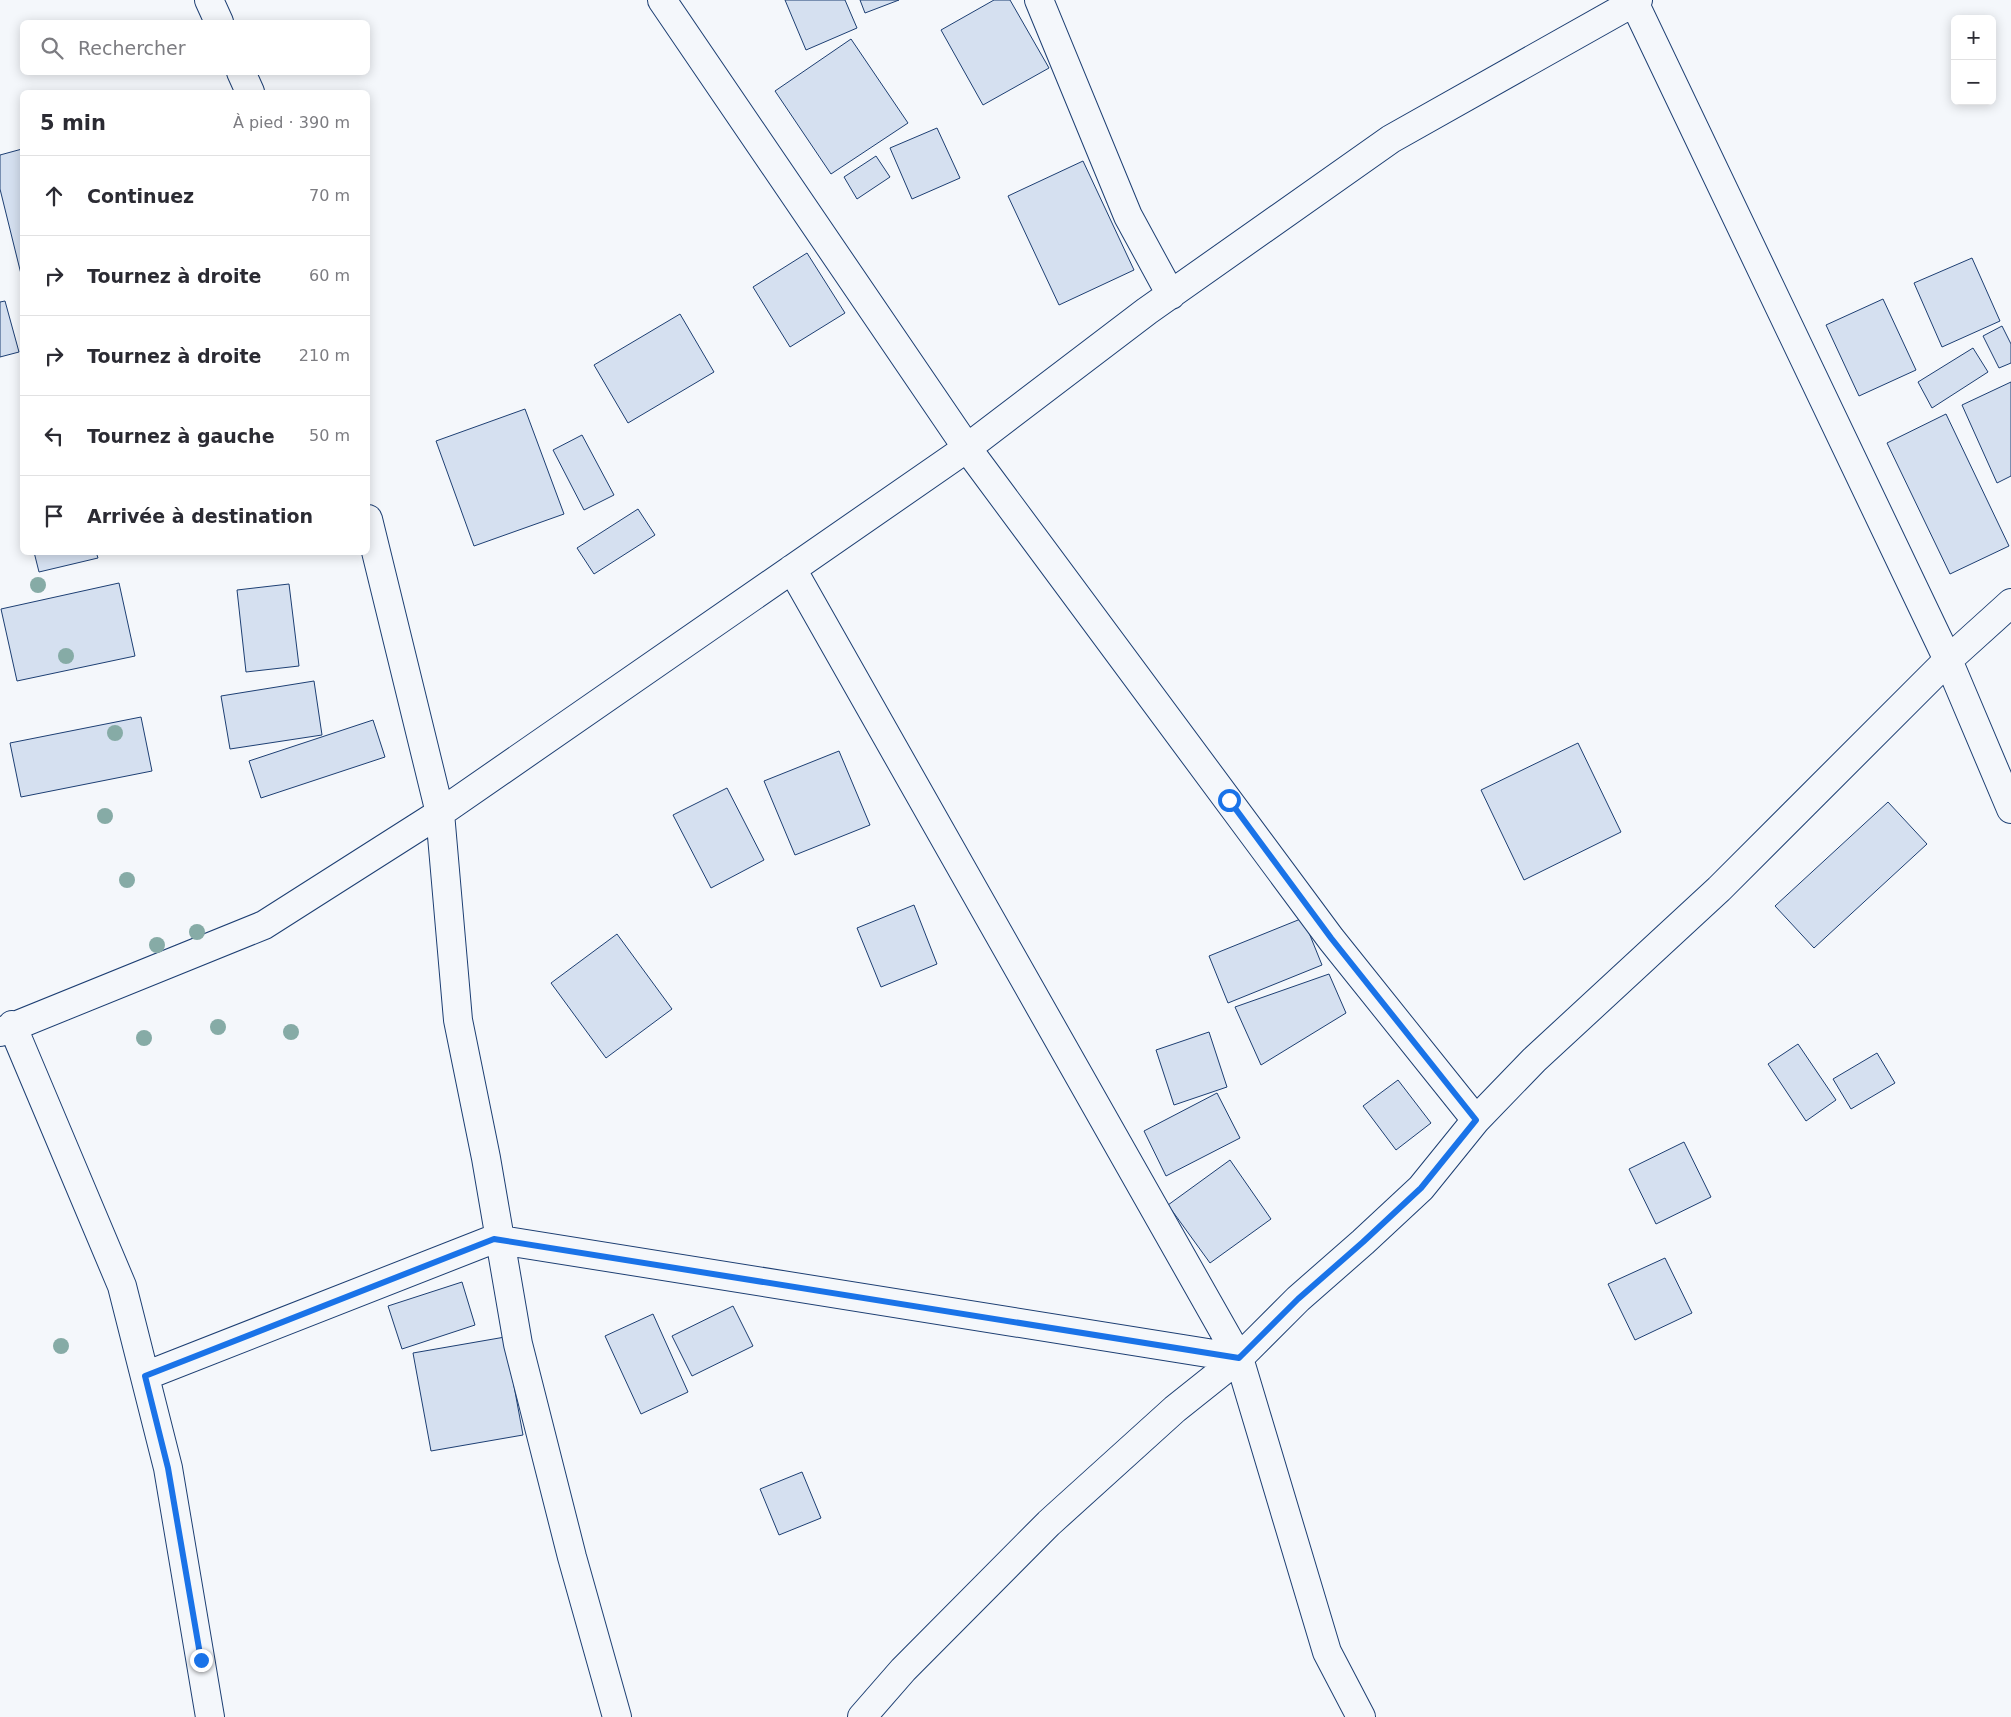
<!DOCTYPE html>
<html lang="fr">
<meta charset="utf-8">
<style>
body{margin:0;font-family:"DejaVu Sans",sans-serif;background:#f7f7f7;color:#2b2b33}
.controls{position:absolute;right:15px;top:15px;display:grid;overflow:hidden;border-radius:8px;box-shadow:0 2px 12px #0003}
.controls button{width:45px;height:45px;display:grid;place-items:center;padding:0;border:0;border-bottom:1px solid #e1e1e2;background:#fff;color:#2b2b33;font:25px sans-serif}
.stop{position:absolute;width:15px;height:15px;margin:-11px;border:4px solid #1a73e8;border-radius:50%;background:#fff}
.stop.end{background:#1a73e8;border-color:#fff;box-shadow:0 1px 5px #0008}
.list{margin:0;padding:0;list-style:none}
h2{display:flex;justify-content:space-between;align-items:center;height:65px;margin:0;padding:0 20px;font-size:21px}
h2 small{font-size:16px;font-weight:400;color:#7c7c81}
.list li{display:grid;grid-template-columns:32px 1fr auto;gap:15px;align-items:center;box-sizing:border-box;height:80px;padding:0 20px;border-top:1px solid #e1e1e2}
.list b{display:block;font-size:19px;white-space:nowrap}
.list em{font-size:16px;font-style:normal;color:#7c7c81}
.icon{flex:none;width:28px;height:28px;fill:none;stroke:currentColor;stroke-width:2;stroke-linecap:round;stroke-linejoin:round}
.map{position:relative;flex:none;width:2011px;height:1717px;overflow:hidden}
.search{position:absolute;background:#fff;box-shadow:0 2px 12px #0003;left:20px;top:20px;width:350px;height:55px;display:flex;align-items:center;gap:12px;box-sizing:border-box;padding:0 18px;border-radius:8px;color:#7c7c81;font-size:19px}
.panel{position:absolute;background:#fff;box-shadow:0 2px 12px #0003;left:20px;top:90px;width:350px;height:465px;border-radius:8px}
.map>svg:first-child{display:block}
.building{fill:#d5e0f0;stroke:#1d3f73}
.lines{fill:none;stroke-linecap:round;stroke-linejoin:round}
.street-casing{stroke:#1d3f73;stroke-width:30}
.street{stroke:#f4f7fb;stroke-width:28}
.tree{fill:#86aba6}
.route{stroke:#1a73e8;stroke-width:6}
</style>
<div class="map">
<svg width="2011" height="1717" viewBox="0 0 2011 1717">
<rect width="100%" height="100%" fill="#f4f7fb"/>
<path class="building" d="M785,0H845L857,28L806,50Z
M860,0H899L865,13Z
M994,0H1010L1049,68L983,105L941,30Z
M851,39L908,123L831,174L775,91Z
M937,128L960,178L912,199L890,148Z
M22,149V278L0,189V155Z
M876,156L890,177L857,199L844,177Z
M1083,161L1134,270L1059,305L1008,196Z
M807,253L845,313L790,347L753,287Z
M1972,258L2000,321L1942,347L1914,283Z
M1883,299L1916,370L1859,396L1826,325Z
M5,301L19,352L0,357V302Z
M680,314L714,372L628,423L594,365Z
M2002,326L2011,344V363L1999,368L1983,336Z
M1973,348L1988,372L1932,408L1918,382Z
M2011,382V476L1997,483L1962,405Z
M525,409L564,514L474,546L436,441Z
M1946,414L2009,546L1950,574L1887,443Z
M582,435L614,495L584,510L553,450Z
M638,509L655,535L594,574L577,548Z
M34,552H96L98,558L39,572Z
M119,583L135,656L17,681L1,609Z
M289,584L299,666L246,672L237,590Z
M314,681L322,735L230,749L221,696Z
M141,717L152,771L21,797L10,743Z
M373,720L385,757L261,798L249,761Z
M1578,743L1621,832L1524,880L1481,790Z
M839,751L870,825L795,855L764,781Z
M727,788L764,860L711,888L673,815Z
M1888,802L1927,844L1814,948L1775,906Z
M914,905L937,964L881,987L857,928Z
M1303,918L1322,965L1228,1003L1209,956Z
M617,934L672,1009L606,1058L551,983Z
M1329,974L1346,1013L1261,1065L1235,1007Z
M1209,1032L1227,1087L1174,1105L1156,1050Z
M1798,1044L1836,1100L1806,1121L1768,1064Z
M1877,1053L1895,1083L1851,1109L1833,1079Z
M1398,1080L1431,1123L1396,1150L1363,1106Z
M1217,1093L1240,1138L1166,1176L1144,1131Z
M1684,1142L1711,1197L1656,1224L1629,1169Z
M1230,1160L1271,1219L1210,1263L1168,1205Z
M1665,1258L1692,1313L1635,1340L1608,1284Z
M462,1282L475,1325L402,1349L388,1306Z
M733,1306L753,1346L692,1376L672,1336Z
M653,1314L688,1392L641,1414L605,1336Z
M505,1337L523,1435L431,1451L413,1353Z
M802,1472L821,1518L779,1535L760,1489Z"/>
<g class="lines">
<g class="street-casing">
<path id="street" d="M209,0L219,22
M662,0L967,448L1331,939L1476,1120
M1039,0L1128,216L1171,295
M1634,2L1948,660L2011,809
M241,72L250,92
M368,519L440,813L458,1020L486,1158L518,1344L572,1557L617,1717
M792,569L1239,1358L1327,1652L1361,1717
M12,1025L122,1286L168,1468L210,1717
M0,1032L264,925L440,813L967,448L1147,311L1391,139L1638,0
M145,1376L494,1239L1239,1358
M862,1717L903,1670L1049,1523L1175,1409L1239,1358L1298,1299L1363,1242L1421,1188L1476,1120L1534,1060L1719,889L1948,660L2011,603"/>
</g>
<use href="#street" class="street"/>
</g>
<g class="tree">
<circle cx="38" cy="585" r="8"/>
<circle cx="66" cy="656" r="8"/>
<circle cx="115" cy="733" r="8"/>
<circle cx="105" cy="816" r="8"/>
<circle cx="127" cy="880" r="8"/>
<circle cx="197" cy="932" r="8"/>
<circle cx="157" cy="945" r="8"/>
<circle cx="218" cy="1027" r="8"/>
<circle cx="291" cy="1032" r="8"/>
<circle cx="144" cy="1038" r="8"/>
<circle cx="61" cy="1346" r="8"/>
</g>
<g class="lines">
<path class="route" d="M201,1660L168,1468L145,1376L494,1239L1239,1358L1298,1299L1363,1242L1421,1188L1476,1120L1331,938L1229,800"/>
</g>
</svg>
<div class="controls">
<button>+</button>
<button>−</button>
</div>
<div class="stop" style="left:1229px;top:800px"></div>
<div class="stop end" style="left:201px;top:1660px"></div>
<div class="search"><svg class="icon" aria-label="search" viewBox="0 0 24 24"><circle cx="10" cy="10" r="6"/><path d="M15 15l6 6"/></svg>Rechercher</div>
<section class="panel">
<h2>5 min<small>À pied · 390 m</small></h2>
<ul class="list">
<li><svg class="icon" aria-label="ahead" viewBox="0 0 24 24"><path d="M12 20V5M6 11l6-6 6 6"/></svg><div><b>Continuez</b></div><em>70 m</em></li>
<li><svg class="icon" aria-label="right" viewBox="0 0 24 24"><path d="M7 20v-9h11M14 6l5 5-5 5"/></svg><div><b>Tournez à droite</b></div><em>60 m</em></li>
<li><svg class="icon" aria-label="right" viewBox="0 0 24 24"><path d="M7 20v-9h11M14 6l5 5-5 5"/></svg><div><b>Tournez à droite</b></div><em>210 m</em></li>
<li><svg class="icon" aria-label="left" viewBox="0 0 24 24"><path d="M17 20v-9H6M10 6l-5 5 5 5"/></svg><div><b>Tournez à gauche</b></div><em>50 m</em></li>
<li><svg class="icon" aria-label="arrive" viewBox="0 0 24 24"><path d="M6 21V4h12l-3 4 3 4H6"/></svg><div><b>Arrivée à destination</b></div></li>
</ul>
</section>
</div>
